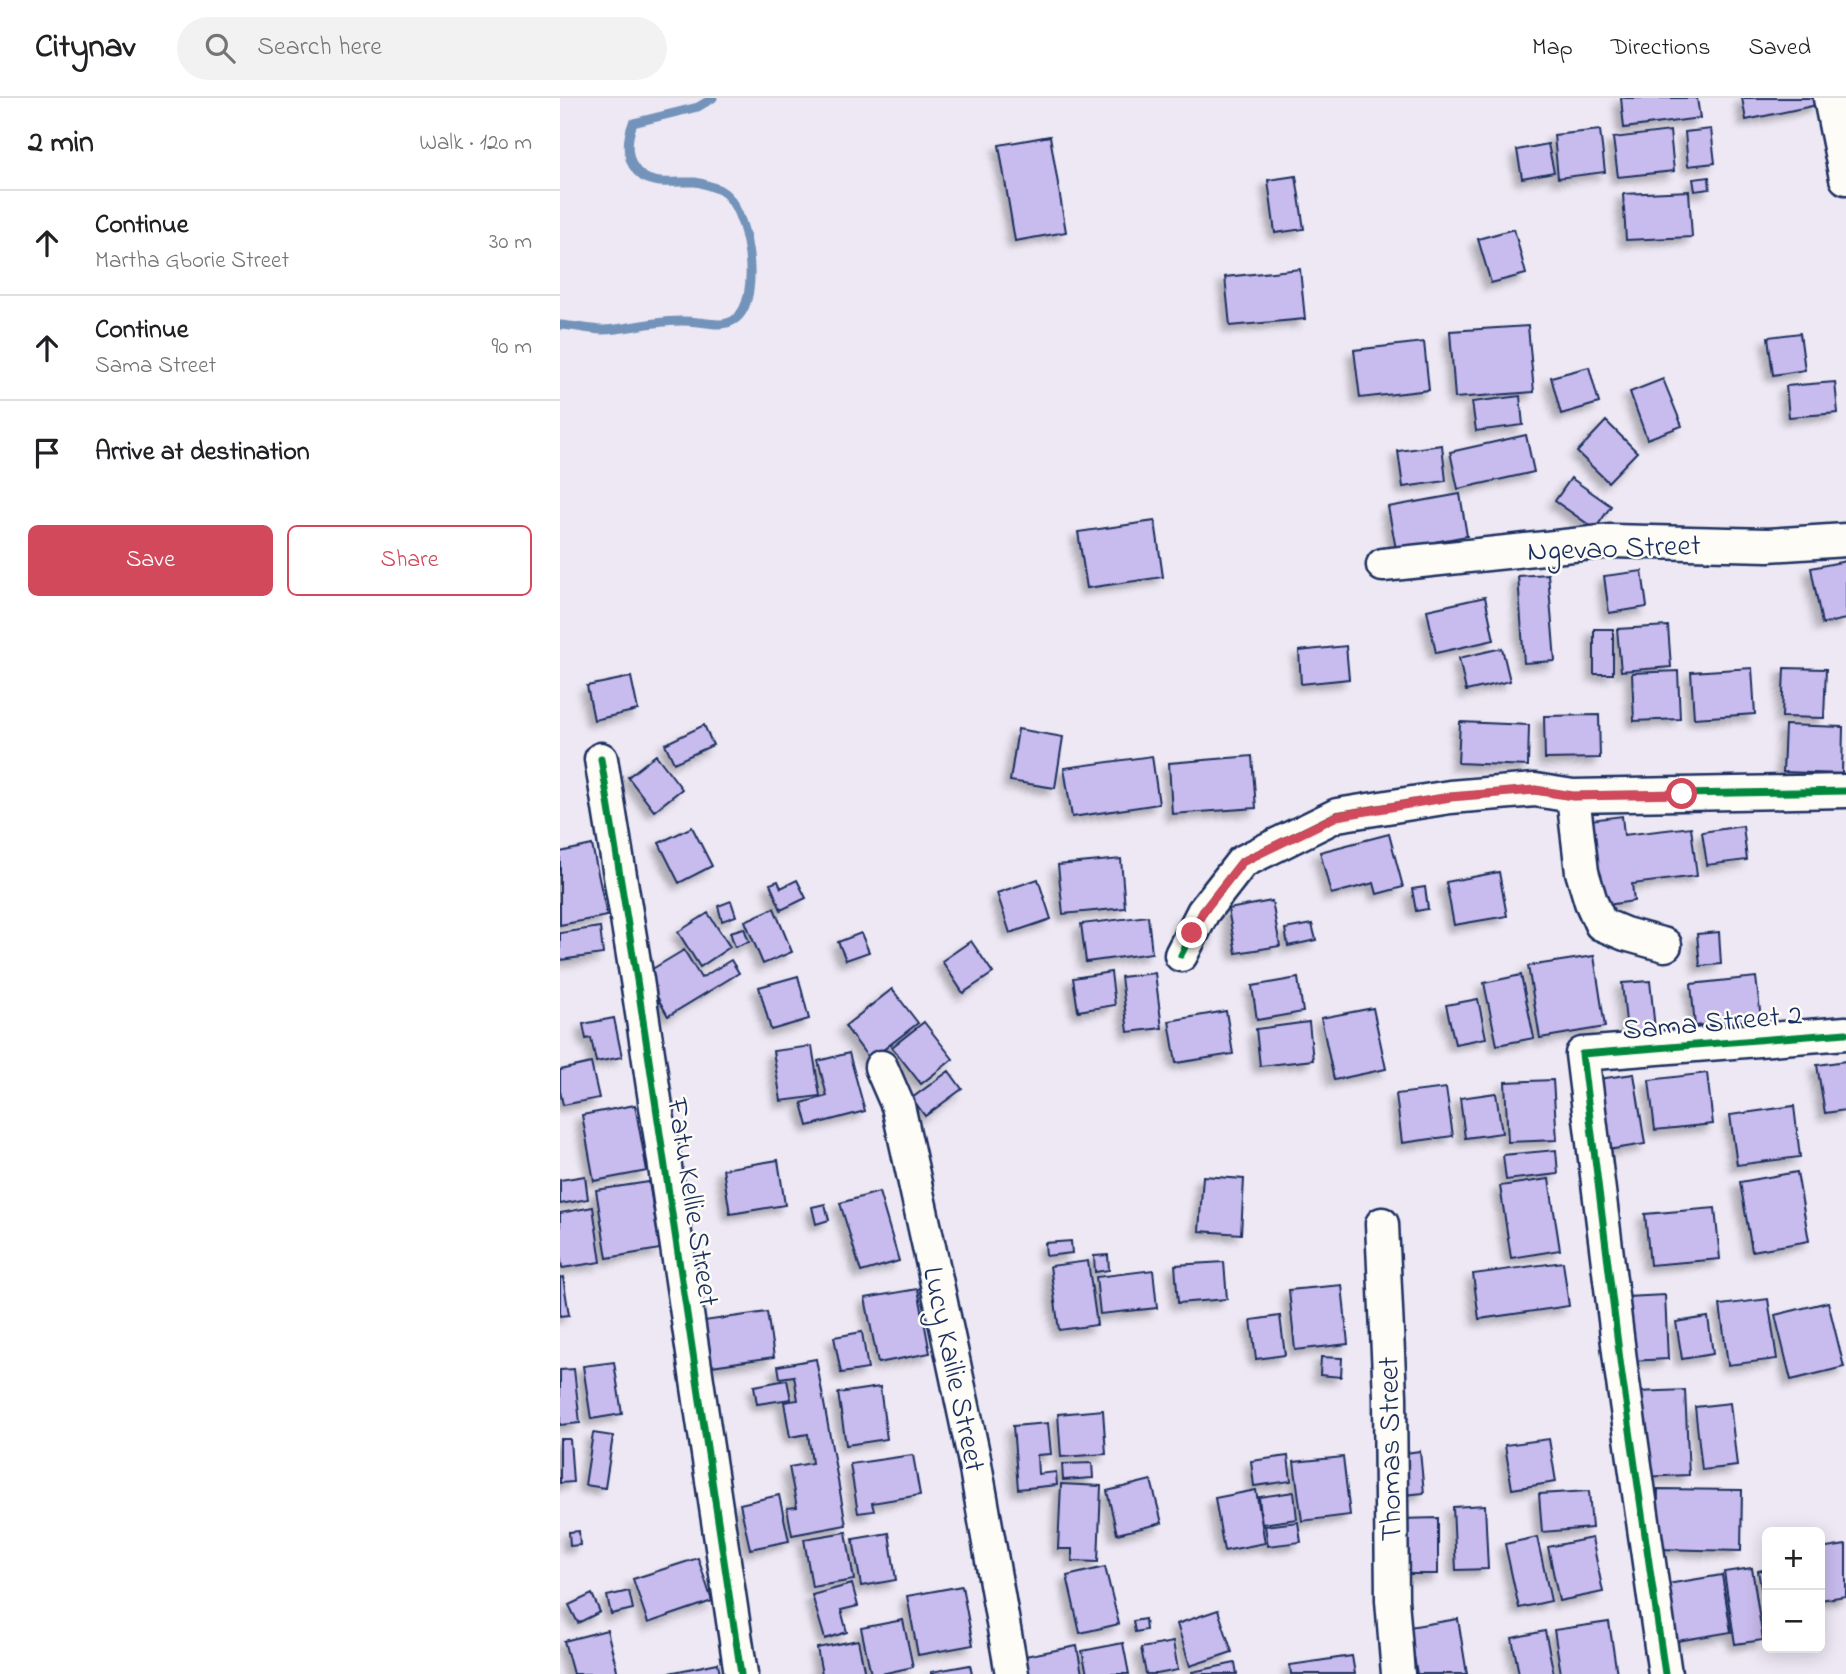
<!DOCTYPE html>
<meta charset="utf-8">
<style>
body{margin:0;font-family:"Indie Flower",sans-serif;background:#f2f2f2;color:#202124}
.controls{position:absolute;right:21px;bottom:21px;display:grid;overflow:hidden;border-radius:10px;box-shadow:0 4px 18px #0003}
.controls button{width:63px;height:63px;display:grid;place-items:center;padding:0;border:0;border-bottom:2px solid #e0e0e0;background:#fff;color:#202124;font:35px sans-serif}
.stop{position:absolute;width:21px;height:21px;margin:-16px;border:5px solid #d1495b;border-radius:50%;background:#fff}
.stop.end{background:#d1495b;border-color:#fff;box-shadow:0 2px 7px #0008}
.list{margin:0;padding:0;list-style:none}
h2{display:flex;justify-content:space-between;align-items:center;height:91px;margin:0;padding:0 28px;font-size:30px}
h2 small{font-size:23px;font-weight:400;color:#757577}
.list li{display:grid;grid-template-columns:46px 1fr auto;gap:21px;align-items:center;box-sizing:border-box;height:105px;padding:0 28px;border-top:2px solid #e0e0e0}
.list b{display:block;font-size:26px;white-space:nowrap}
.list p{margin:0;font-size:23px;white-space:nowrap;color:#757577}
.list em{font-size:23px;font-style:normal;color:#757577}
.actions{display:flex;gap:14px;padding:21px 28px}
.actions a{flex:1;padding:16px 0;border:2px solid #d1495b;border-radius:10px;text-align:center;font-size:24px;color:#d1495b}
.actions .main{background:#d1495b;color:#fff}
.icon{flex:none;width:38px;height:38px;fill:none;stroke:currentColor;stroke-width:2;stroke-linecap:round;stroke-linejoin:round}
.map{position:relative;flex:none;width:1286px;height:1576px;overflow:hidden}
header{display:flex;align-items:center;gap:42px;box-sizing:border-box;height:98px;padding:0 35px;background:#fff;border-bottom:2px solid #e0e0e0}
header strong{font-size:33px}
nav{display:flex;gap:38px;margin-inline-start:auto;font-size:24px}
.search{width:490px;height:63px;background:#f2f2f2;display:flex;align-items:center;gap:18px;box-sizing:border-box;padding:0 24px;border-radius:38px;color:#757577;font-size:26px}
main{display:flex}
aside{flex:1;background:#fff}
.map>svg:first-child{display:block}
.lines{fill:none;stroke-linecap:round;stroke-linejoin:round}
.stream{stroke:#7393ba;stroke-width:9}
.building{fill:#c8bbed;stroke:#1b2f5e;stroke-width:2;filter:url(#shadow)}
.minor-casing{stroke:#1b2f5e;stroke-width:37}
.minor{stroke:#fdfcf7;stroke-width:32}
.cycleway-casing{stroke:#fdfcf7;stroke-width:11}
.cycleway{stroke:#00873e;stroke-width:7}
.route{stroke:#d1495b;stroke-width:9}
.labels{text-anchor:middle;stroke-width:5;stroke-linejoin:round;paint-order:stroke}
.street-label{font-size:30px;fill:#1b2f5e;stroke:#fdfcf7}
</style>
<header>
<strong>Citynav</strong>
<div class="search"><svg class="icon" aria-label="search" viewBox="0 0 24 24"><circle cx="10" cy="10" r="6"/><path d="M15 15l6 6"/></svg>Search here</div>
<nav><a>Map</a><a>Directions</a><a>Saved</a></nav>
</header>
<main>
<aside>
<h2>2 min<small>Walk · 120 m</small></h2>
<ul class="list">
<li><svg class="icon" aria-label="ahead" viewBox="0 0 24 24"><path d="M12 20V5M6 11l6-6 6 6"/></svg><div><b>Continue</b><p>Martha Gborie Street</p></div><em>30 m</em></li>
<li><svg class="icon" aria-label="ahead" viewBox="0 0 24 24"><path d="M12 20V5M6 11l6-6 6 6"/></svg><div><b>Continue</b><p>Sama Street</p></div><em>90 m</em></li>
<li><svg class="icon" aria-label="arrive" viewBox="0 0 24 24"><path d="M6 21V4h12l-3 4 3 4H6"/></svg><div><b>Arrive at destination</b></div></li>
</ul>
<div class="actions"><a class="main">Save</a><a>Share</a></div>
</aside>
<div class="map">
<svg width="1286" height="1576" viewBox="0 0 1286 1576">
<defs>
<filter id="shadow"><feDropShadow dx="-6" dy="6" stdDeviation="3.5" flood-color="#0004"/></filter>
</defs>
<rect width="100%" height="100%" fill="#ede8f4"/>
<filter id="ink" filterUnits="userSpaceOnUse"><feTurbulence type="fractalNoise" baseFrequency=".0143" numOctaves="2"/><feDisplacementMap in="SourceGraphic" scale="14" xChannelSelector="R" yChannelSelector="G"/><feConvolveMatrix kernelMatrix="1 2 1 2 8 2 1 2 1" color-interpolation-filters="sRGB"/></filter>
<g filter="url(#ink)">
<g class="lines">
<path class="stream" d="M0,227C14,228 28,231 42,232C59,232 78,227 95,225C109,223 124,222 138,224C149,225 163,229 174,222C204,203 188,106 160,92C153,89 143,85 135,84C119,83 96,88 82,78C65,65 66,43 73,25L138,9L153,0"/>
</g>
<path class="building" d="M1061,0H1137L1140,20L1064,30Z
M1182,0H1255L1257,7L1186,22Z
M1151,31L1155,65L1128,68L1125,34Z
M1040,32L1045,74L998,80L994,37Z
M1110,33L1114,73L1058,79L1053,40Z
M490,38L506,134L455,143L439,47Z
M988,46L994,74L962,80L957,52Z
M736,78L744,131L715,135L708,82Z
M1149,79L1150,91L1135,93L1133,81Z
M1129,93L1132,139L1066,142L1063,96Z
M954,131L966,176L931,185L918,141Z
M740,171L745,221L670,228L665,179Z
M968,228L974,294L895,300L890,233Z
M1240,235L1245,272L1213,277L1208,239Z
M864,244L869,292L800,300L794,252Z
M1029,269L1039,305L1001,316L991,279Z
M1103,281L1122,328L1087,341L1070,294Z
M1275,284L1278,315L1229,319L1226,288Z
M960,298L963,327L916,333L912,304Z
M1046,323L1077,354L1048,384L1017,354Z
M966,337L974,374L898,391L890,354Z
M882,347L886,383L843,389L838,353Z
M1011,380L1051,408L1035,431L995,403Z
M900,396L907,438L836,451L828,409Z
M595,423L603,479L527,490L518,434Z
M1286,463V521L1262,526L1251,470Z
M1082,473L1087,509L1049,515L1044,478Z
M988,476L995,563L964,565L958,478Z
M925,499L934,542L876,555L867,512Z
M1108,528L1111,569L1061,573L1057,531Z
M1034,531H1053V576H1034Z
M786,548L789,581L741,586L739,553Z
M942,550L950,583L906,593L899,560Z
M1192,570L1195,616L1134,620L1131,574Z
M1224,570L1266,571L1264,620L1222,619Z
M1118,573L1120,621L1074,623L1072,575Z
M71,579L78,612L34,622L27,588Z
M1039,617L1040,660L985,661L984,618Z
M900,624L969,627L968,668L898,665Z
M144,627L153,647L114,665L105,646Z
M1225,627L1283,629L1282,676L1223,674Z
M458,631L503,639L495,690L450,683Z
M96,657L122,691L94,713L68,679Z
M592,658L599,706L512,719L504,670Z
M692,658L696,710L612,716L609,665Z
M1062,718L1064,737L1131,729L1137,778L1072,786L1074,803L1040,808L1030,722Z
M1183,728L1187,762L1147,767L1142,734Z
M132,729L152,768L119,785L99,745Z
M829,736L843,789L817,796L814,785L771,796L760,754Z
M32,747L47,818L0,827V754Z
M561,761L565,810L503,816L498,767Z
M939,774L947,818L894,827L886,784Z
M478,781L491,821L450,835L437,795Z
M237,782L246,800L221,812L210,786L218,783L221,790Z
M865,789L868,811L856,813L852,791Z
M171,803L176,818L162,823L158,808Z
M712,803L720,848L676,855L668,811Z
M214,810L232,854L203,866L185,823Z
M148,815L170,849L140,869L118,834Z
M588,818L592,855L526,864L521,826Z
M752,826L756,842L728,848L725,831Z
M40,829L43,856L0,862V835Z
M184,830L189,844L175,849L170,834Z
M1159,834L1161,866L1140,868L1137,836Z
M301,835L309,854L286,862L278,844Z
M411,843L433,875L403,895L382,863Z
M124,852L141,880L171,862L179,875L108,918L84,876Z
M1034,858L1045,929L980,940L968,868Z
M551,874L555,907L518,913L513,880Z
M595,875L602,930L568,934L561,879Z
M961,877L974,940L937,947L924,885Z
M238,878L249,921L211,932L199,889Z
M1196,879L1201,921L1135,928L1131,886Z
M738,880L743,914L697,922L692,888Z
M1090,883L1095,931L1067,934L1062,885Z
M332,891L358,925L310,962L285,928Z
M918,901L926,940L895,946L886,907Z
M813,910L826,971L774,982L761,920Z
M666,913L673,956L616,965L609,923Z
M54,920L62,959L36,964L31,940L26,941L23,926Z
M364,924L393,961L361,986L332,949Z
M749,924L753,962L700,968L696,931Z
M252,948L260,998L221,1003L213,953Z
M289,955L305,1013L248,1028L242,1005L267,998L258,963Z
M1286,963V1012L1265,1015L1257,967Z
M31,965L39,1000L3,1007L0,993V972Z
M389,973L402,991L365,1018L352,1000Z
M1147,975L1153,1026L1095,1032L1089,982Z
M1074,976L1085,1046L1041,1053L1031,982Z
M993,982L997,1042L948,1044L945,984Z
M886,990L893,1038L842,1045L836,996Z
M936,995L942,1035L905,1040L900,1000Z
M75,1007L87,1073L34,1083L22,1017Z
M1234,1008L1240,1059L1177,1067L1170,1017Z
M996,1052L998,1076L946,1082L943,1057Z
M218,1062L225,1107L170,1116L163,1071Z
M1237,1074L1249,1143L1192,1153L1180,1084Z
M25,1078L28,1101L0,1106V1082Z
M643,1078L684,1081L681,1136L639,1133Z
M989,1081L1000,1152L951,1160L940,1088Z
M89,1084L100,1151L47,1160L36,1092Z
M319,1094L339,1163L301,1174L280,1105Z
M265,1106L269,1122L256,1126L252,1109Z
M33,1109L41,1164L2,1170L0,1157V1115Z
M1155,1110L1160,1161L1090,1167L1085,1116Z
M511,1143L512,1155L486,1158L485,1145Z
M548,1157L549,1172L535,1174L534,1158Z
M528,1163L537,1227L499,1232L490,1168Z
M664,1164L667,1201L618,1205L615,1167Z
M1003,1164L1009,1208L919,1221L913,1176Z
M593,1172L597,1210L540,1216L536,1179Z
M3,1179L9,1217L0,1218V1180Z
M782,1187L788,1246L735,1252L729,1192Z
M358,1191L370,1255L318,1265L305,1200Z
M1105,1197L1108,1261L1069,1263L1066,1199Z
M1208,1201L1217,1261L1168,1267L1160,1207Z
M1268,1204L1284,1269L1231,1282L1215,1217Z
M207,1214L214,1259L151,1268L144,1223Z
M720,1218L725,1257L696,1261L691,1222Z
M1148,1219L1153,1256L1122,1261L1116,1224Z
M302,1234L308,1271L281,1275L274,1239Z
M761,1259L782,1260L781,1279L760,1277Z
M256,1261L286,1427L232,1437L227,1410L237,1409L229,1369L252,1365L248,1336L230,1339L224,1304L238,1302L234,1278L220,1280L218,1268Z
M54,1264L62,1316L31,1321L23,1268Z
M14,1271L20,1325L0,1327V1272Z
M227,1282L231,1301L197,1306L194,1288Z
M320,1289L327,1341L286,1347L278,1295Z
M1125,1292L1129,1377L1080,1379L1077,1294Z
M1170,1305L1177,1368L1142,1372L1135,1309Z
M543,1312L546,1356L501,1359L498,1316Z
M488,1325L491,1356L477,1357L478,1376L496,1374L497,1387L458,1391L453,1328Z
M33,1335L53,1338L45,1390L25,1387Z
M0,1341H10L13,1384L0,1385Z
M989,1341L996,1384L952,1391L945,1347Z
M860,1353L864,1395L843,1397L838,1356Z
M353,1357L360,1397L312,1405L314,1413L298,1415L290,1366Z
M728,1358L731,1383L694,1388L691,1363Z
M783,1359L790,1417L742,1423L734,1364Z
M532,1365L533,1380L503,1382L502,1366Z
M591,1382L602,1425L557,1436L547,1393Z
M501,1386L541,1388L538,1464L512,1463V1451H498Z
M1098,1391L1182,1392L1181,1453L1097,1451Z
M696,1392L705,1445L664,1453L655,1400Z
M1029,1393L1032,1430L982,1434L979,1396Z
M734,1394L737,1421L702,1426L699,1399Z
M219,1397L229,1443L190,1451L180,1406Z
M925,1407L928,1471L896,1472L893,1409Z
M878,1420V1476H839V1421Z
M738,1424L741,1444L708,1448L705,1428Z
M19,1433L20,1447L10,1448L9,1434Z
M286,1434L294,1482L252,1489L244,1441Z
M329,1435L336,1482L301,1488L293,1441Z
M977,1439L991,1503L959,1510L945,1446Z
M1032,1440L1043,1494L999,1503L988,1449Z
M1286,1447V1498L1260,1502V1451Z
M138,1460L152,1503L88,1525L73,1481Z
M545,1469L559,1526L520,1535L507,1478Z
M1192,1470L1203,1542L1175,1546L1164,1474Z
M1207,1471V1523L1198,1473Z
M1162,1477L1171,1534L1105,1545L1095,1488Z
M292,1486L298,1508L281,1512L287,1534L265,1541L252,1497Z
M402,1488L413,1547L358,1557L347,1498Z
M69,1493L73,1511L51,1516L47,1498Z
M32,1496L40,1514L18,1525L9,1507Z
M658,1512L672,1554L630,1568L617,1526Z
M585,1521L586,1532L575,1534L573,1523Z
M898,1521L907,1576H857L849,1529Z
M343,1522L353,1569L321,1576H311L301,1530Z
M1049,1524L1057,1576H1001L994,1532Z
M47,1532L58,1576H13L4,1543Z
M985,1533L994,1576H959L952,1540Z
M298,1542L305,1576H262L257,1550Z
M613,1544L618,1572L597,1576H586L581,1550Z
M563,1545L569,1576H527L522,1553Z
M517,1548L522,1576H469L465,1558Z
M792,1558L795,1576H731L730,1567Z
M158,1565L160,1576H104Z
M675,1565L677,1576H633L632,1574Z
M410,1567L412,1576H371V1574Z"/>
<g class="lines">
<g class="minor-casing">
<path id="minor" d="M1270,0L1286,80
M823,467L1051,443L1208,447L1286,442
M41,661L77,882L181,1576
M1013,698L1022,774L1031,804L1041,826L1065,836L1105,847
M621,857L643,814L682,764L777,717L890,699L975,692L1013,698L1286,693
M321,969L338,1008L373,1167L414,1360L452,1576
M822,1126L830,1298L832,1502L838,1576
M1105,1576L1061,1270L1022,956L1286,935"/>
</g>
<use href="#minor" class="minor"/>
<g class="cycleway-casing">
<path id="cycleway" d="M41,661L77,882L181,1576
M621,857L643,814L682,764L777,717L890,699L975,692L1013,698L1286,693
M1105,1576L1061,1270L1022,956L1286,935"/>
</g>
<use href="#cycleway" class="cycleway"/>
</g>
</g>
<g class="lines" filter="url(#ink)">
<path class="route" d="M632,835L643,814L682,764L777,718L890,699L975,692L1013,698L1122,696"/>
</g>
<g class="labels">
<g class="street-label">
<text transform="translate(1054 449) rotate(-2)" y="10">Ngevao Street</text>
<text transform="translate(1152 923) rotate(-5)" y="10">Sama Street 2</text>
<text transform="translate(134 1104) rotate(81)" y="10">Fatu Kellie Street</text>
<text transform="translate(395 1271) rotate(78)" y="10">Lucy Kailie Street</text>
<text transform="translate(829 1351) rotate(-91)" y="10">Thomas Street</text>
</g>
</g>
</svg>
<div class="controls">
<button>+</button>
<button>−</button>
</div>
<div class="stop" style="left:1122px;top:696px"></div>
<div class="stop end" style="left:632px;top:835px"></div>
</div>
</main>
